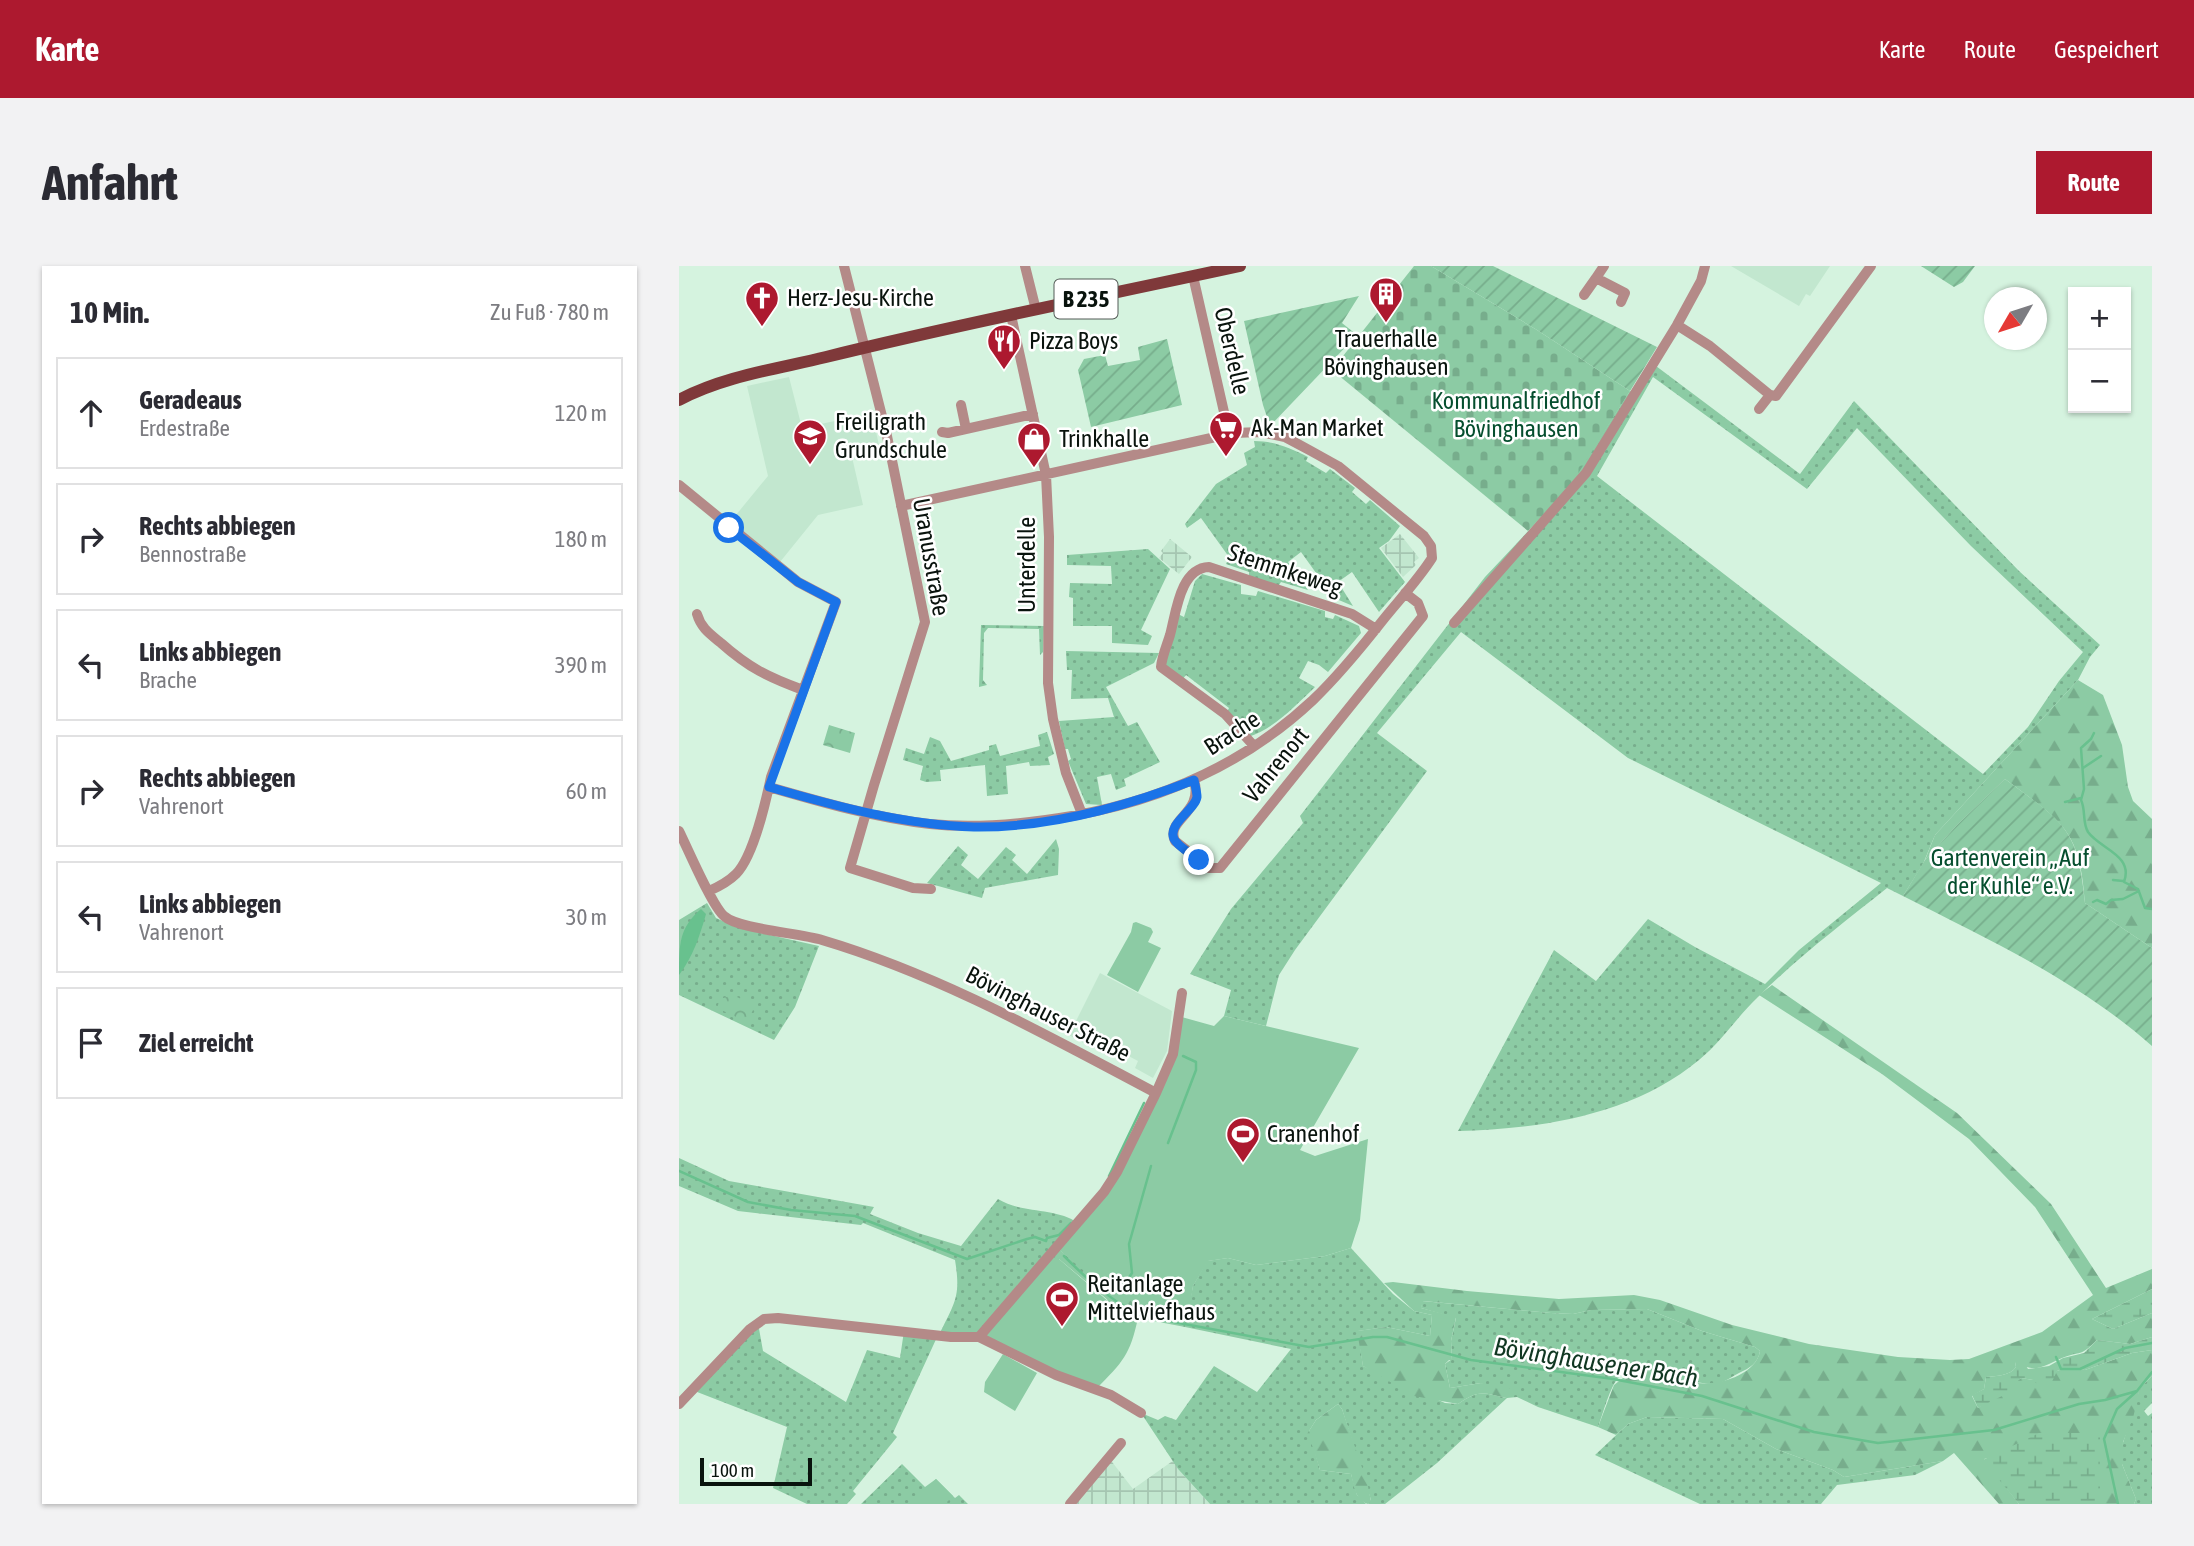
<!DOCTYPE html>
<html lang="de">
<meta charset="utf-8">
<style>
body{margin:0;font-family:"Asap Condensed",sans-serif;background:#f2f2f3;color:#2b2b33}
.controls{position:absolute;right:21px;top:21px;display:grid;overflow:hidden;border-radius:0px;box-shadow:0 2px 5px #0004}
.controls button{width:63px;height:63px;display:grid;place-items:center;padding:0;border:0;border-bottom:2px solid #e1e1e2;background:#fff;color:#2b2b33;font:35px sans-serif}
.compass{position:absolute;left:1305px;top:21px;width:63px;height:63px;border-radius:50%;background:#fff;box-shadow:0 2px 5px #0004;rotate:231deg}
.scale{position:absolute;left:21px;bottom:18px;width:112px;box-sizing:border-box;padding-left:7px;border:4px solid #09130d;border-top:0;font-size:19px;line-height:24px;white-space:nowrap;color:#09130d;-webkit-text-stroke:5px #fff;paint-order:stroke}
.stop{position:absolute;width:21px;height:21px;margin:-16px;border:5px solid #1a73e8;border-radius:50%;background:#fff}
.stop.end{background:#1a73e8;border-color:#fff;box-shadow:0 2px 7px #0008}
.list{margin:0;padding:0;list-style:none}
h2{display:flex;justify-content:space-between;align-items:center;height:91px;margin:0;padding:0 28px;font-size:30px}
h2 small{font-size:23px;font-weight:400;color:#7c7c81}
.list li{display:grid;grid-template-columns:46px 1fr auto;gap:21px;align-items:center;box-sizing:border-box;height:112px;margin:0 14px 14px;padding:0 14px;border:2px solid #e1e1e2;border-radius:0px}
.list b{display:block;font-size:26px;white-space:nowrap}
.list p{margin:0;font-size:23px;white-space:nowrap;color:#7c7c81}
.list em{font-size:23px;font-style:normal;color:#7c7c81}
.icon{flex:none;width:38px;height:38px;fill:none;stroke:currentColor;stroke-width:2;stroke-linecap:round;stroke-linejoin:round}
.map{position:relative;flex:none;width:1473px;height:1238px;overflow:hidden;border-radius:0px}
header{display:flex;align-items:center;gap:42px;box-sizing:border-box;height:98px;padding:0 35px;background:#ad192f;color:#fff}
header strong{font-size:33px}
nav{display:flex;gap:38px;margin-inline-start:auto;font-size:24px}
.intro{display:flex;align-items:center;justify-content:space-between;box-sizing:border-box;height:168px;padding:0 42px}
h1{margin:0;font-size:49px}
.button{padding:18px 32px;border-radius:0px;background:#ad192f;color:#fff;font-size:24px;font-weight:700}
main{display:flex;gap:42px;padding:0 42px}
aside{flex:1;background:#fff;border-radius:0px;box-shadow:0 2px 5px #0004}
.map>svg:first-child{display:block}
.built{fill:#c2e7cf}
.industrial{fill:url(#industrial-grid)}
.grass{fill:url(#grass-dots);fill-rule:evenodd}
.forest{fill:url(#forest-firs)}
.wetland{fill:url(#wetland-marsh)}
.cemetery{fill:url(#cemetery-stones)}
.park{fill:url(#park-crowns)}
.garden{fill:url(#garden-furrows)}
.pitch{fill:#8ccba4}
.water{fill:#68c18e}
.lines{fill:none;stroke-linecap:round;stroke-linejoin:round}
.stream{stroke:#68c18e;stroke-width:2.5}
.minor{stroke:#b48a88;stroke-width:10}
.major{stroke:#7f393a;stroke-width:12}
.route{stroke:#1a73e8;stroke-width:9}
.labels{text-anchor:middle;stroke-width:5;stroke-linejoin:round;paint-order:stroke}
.shield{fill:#fff;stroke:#535a56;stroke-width:2}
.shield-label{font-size:23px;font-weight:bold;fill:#09130d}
.poi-label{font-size:24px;fill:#09130d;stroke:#fff;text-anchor:start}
.street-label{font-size:24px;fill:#09130d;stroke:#fff}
.park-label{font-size:24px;fill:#054e2e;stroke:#fff}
.water-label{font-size:26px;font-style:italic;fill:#103722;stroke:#fff}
</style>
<header>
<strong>Karte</strong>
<nav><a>Karte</a><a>Route</a><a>Gespeichert</a></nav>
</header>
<div class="intro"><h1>Anfahrt</h1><a class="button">Route</a></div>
<main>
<aside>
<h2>10 Min.<small>Zu Fuß · 780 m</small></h2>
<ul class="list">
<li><svg class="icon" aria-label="ahead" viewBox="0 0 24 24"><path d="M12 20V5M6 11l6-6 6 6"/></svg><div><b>Geradeaus</b><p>Erdestraße</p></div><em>120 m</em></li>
<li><svg class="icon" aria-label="right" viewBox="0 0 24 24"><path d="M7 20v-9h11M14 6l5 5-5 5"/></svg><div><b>Rechts abbiegen</b><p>Bennostraße</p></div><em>180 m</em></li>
<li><svg class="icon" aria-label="left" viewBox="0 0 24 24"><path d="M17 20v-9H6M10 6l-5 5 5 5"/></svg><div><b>Links abbiegen</b><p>Brache</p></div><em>390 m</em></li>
<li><svg class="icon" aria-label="right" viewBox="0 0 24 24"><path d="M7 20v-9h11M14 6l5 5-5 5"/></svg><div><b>Rechts abbiegen</b><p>Vahrenort</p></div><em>60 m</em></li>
<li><svg class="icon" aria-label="left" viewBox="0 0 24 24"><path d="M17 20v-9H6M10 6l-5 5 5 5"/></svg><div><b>Links abbiegen</b><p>Vahrenort</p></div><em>30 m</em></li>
<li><svg class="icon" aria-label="arrive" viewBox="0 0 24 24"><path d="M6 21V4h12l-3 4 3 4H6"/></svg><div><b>Ziel erreicht</b></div></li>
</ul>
</aside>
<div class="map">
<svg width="1473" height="1238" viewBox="0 0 1473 1238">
<defs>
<pattern id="industrial-grid" width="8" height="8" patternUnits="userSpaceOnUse" patternTransform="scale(1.75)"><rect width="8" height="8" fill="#c2e7cf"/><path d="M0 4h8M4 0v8" fill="none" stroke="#a5c5b1"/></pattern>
<pattern id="grass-dots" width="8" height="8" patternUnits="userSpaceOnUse" patternTransform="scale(1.75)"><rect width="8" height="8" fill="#8ccba4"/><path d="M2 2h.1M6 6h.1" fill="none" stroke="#77ad8c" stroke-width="1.8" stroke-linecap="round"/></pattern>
<pattern id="forest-firs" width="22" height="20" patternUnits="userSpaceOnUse" patternTransform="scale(1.75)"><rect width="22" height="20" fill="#8ccba4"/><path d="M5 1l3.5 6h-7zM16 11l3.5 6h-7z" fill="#77ad8c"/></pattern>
<pattern id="wetland-marsh" width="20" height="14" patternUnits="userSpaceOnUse" patternTransform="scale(1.75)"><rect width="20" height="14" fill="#8ccba4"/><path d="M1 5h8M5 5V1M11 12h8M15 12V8" fill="none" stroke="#77ad8c"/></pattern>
<pattern id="cemetery-stones" width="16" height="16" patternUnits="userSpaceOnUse" patternTransform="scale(1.75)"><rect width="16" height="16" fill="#8ccba4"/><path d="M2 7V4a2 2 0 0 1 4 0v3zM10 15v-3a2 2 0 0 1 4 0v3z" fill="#77ad8c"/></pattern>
<pattern id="park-crowns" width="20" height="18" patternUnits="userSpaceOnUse" patternTransform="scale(1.75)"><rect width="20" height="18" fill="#8ccba4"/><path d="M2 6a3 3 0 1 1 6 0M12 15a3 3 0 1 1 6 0" fill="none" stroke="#77ad8c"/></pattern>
<pattern id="garden-furrows" width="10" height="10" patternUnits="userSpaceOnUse" patternTransform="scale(1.75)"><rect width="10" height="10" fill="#8ccba4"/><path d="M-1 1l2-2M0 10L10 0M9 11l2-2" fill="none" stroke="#77ad8c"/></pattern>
</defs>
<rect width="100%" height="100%" fill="#d5f3df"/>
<path class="built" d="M1052,0H1151L1131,30L1127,28L1120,40Z
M110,111L123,162L193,147L201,184L173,191L184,239L139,249L101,296L52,255L89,210L68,120Z
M421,707L493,745L488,785L474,812L456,802L459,795L414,771L408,779L390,769Z"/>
<path class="industrial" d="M721,268L740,292L735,296L737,299L724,311L702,282Z
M491,273L513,291L500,308L480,292L484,287L482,285Z
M430,1192L454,1223L495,1194L499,1203L531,1238H391Z"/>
<path class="grass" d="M977,100L1121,208L1175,135L1340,305L1421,379L1411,391L1399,414L1256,569L1244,598L1224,630L1208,622C1164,657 1118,692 1078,732C1058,751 1042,776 1020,794C954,849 862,863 779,865L875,684L917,715L969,653L1016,681L1086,718L1120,684L1202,617L949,492L782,366L698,467L748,505L616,684L600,709L587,760L545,750L552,724L511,708L552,643L624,557L621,550L806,311L886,226L951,125L958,129ZM974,111L1128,223L1178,162L1292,280L1404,386L1380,415L1349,461L1304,508L918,210Z
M575,175C595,175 611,182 629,191L627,195L647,207L651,203L676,222L673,226L687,238L691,234L721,260L710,275L700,282L726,316L700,346L673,306L659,316L674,340L655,332L622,286L609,296L629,324L602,316L598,322L570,313V306L547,298L550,291L522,252L508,262L506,258L537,218L568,199L565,187L576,181Z
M469,283L491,303L462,364L473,370L469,379L433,377V360H394V332L390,331L391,317L433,318L432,300L388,299V289Z
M523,308L562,319V328L577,330L579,325L646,345V351L654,353L656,349L680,360L682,367L649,406L640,399L629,395L620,412L636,421C617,439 595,463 569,471L548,446L550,442L507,409L503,414L488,404L485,396L499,348L505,351L516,315Z
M302,359L365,360L364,386L361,389L360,363L309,362L305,367L304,414L308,419L300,421Z
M387,385L480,387L475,397L427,421L449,460L458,456L481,496L445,513L447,520L437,524L432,508L418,511L423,539L407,538L389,495L392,493L389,483H386L380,455L435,451L429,432L392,433L393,404H388Z
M368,466L375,488L369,491L371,499L351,500L350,496L327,500L329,528L308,530L306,499L261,504L262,515L247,516L241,514L244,500L224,494L227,482L245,488L251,471L261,475L272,495L310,484V480L317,478L321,490L361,480L359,469Z
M377,573L380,583L379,609L306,622L303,632L248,617L279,580L289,589L282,599L299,613L327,581L337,589L333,594L348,608Z
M28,637L37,652L60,662L140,680L116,741L95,774L0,729V654Z
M0,892L50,915L195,941L191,948L239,967L282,980L319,933C343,948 377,941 399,957L377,981L426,1021L430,1035L380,993L300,1071L259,1069L214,1167L218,1171L174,1225L177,1228L168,1238H128L94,1222L108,1161L13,1124L79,1057L84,1085L167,1136L188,1084L221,1092L225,1065L260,1069C276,1036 282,1031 276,994L184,957L182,959L59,945L0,920Z
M672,982L714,1028L735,1045L753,1049L751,1070L707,1061L679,1065L684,1100L766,1137L779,1138C801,1123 803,1127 828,1132L802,1117L771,1122L766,1098L773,1093L772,1075L777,1052L742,1042L743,1035L872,1047L894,1048L912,1044L968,1043L1023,1065L1076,1081L1081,1085C1079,1097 1071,1102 1060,1107C1054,1110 1047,1115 1041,1117C1014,1123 961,1092 940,1111C931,1120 924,1148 919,1161L859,1141L838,1131L828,1132L758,1197L706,1238H689L692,1234L663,1143L659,1138L637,1154L630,1165L641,1204L672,1208L678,1229L687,1238H531L499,1203L462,1147L479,1154L486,1150L497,1154L535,1100L578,1126L612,1083L506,1061L514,1020L528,995L549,992L577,999L646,990Z
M1473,1110V1137L1465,1145L1469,1150L1473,1147V1238H1455L1457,1233L1443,1198V1180L1461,1122Z
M968,1151L1044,1153L1097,1183L1154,1204L1165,1211L1264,1195L1236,1209L1158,1219L1142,1238H1021L916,1189L949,1158Z
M223,1198L246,1221L257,1213L276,1232L280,1229L289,1238H182Z"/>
<path class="forest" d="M1399,414L1424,429L1443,479L1449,521L1454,535L1473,553V682L1406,637C1401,562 1383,556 1326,513L1278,559L1246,594L1256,569Z
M1093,719L1278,847L1372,938L1427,1022L1473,1003V1023L1413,1053L1434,1063L1473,1047V1071L1451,1078L1418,1074C1400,1092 1403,1084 1383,1092C1364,1100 1357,1108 1336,1096L1337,1101C1331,1110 1317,1110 1307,1111L1305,1123L1293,1130L1299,1142L1342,1112L1354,1114L1386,1102L1406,1104L1453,1087L1473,1084V1110L1461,1122L1454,1152L1444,1176L1443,1198L1457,1233L1455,1238H1421V1167L1305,1193L1340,1238H1320L1275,1187L1264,1195L1165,1211L1154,1204L1097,1183L1044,1153L968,1151L949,1158L937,1169L919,1161L935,1119L953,1105C964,1106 976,1104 986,1107C997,1109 1007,1116 1018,1117C1039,1120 1077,1109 1081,1085L1076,1081L1023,1065L968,1043L912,1044L894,1048L872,1047L744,1035L742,1042L777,1051L772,1075L773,1094H770L766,1098L771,1122L802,1117L835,1123L828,1132C803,1127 801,1123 779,1138L735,1130L684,1100L678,1065L707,1061L751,1070L753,1049L735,1045L705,1017L714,1016L788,1025L880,1033L955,1029L981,1034L1053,1059L1130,1078L1219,1091L1271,1094L1290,1093L1363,1066L1414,1029L1356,941L1290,873L1203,808L1080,729Z
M426,1021C455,1037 477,1042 510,1047L506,1061L459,1052L429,1036Z
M659,1138L663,1143L688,1216L692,1235L689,1238C676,1234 675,1220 672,1208L641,1204L631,1173L628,1168L637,1154Z"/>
<path class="wetland" d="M1473,1023V1047L1434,1063L1413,1053Z
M1473,1071V1084L1453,1087L1406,1104L1386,1102L1378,1105L1371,1120L1362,1122L1354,1114L1342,1112L1323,1130L1299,1142L1293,1129L1305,1123L1307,1111C1317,1110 1331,1110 1337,1101L1336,1096L1344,1095L1349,1103L1370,1100L1384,1092L1405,1087L1418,1074L1451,1078Z
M1360,1167H1421V1238H1340L1304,1194Z"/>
<path class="cemetery" d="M735,0H752L858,64L951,125L900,206L886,226L849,265L653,104Z"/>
<path class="park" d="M150,459L176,467L171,487L144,479Z
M54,729L76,740L68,756L38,742L41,733Z"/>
<path class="garden" d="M752,0H814L978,81L951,125L858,64Z
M1242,0H1296L1284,16L1275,21Z
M680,30L663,57L678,69L591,160L584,139L565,55Z
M488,73L503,139L412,161L399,104L405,93L426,89L429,100L461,94L459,81Z
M1326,513C1385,557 1399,561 1406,637L1473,682V780C1400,715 1310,674 1224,630L1246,594L1278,559Z"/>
<path class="pitch" d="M457,656L472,662L474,666L469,676L482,682L459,726L428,709L452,666L454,657Z
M499,750L535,760L545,750L680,782L621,884L636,890L689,873L681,954L672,982L646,990L577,999L549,992L529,995L514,1020L510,1047C495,1045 479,1044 465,1039C430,1029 404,1004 377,981L425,926L485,810Z
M370,990L380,993L430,1036L459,1052C451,1089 444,1096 417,1123L300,1071Z
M324,1088L358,1107L336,1145L305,1126L306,1116Z
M257,1213L274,1230L266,1238H232Z"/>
<path class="water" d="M22,643L27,648C21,669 14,691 0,709C0,678 0,662 22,643Z"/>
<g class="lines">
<path class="stream" d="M1415,467L1412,473L1402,482L1405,523L1402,534C1407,544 1403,556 1409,566C1421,583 1455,589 1445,616L1459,623L1466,642L1473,643
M1404,502L1422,490
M1386,536L1402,532
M1434,614L1444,615
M1414,636L1418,634L1427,638L1432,634L1444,633L1460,625
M489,877L517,804V796L504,790
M0,905L69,936L112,944L176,950L288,993L348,973L356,971L367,975L368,972L380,969L392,957
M430,910L465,837
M385,990C410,1015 438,1042 473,1052L630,1081L694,1071H708L792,1094L934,1113L1023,1130L1135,1166L1199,1177L1315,1164L1400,1138L1426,1134L1458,1125
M443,1022L453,1007L450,978L472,900
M1377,1091L1382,1103H1401L1446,1082L1473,1077
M1439,1238L1425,1173L1438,1143L1458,1125L1473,1106"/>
<path class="minor" d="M165,0L208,170L246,356L195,519L171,602L234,622L252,623
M346,0L357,44
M925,0L917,12L946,27L942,36
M514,10L550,168
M905,29L917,12
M332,49L367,209L370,271L369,417L374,453L387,507L403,548
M998,59L1031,80L1091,129L1097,130L1192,0
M282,139L287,163
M1080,143L1091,129
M263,166L269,167L354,148
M0,219L119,316L157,336L92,511C87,535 74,591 57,608C50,615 39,621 30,625
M18,348C22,362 31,368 42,377C70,402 89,411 124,424
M775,357L907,207L998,59L1022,15L1026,0
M575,480L546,448L482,401C483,390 488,379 491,369C497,347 501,302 530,301L673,348L697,363
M515,514C525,548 486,553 496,575L530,602H541L744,350L739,337L726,327
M90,521C142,536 197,552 251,558C299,563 346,558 393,550C483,534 567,497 634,434C659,410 682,382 704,354C720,334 739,314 753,292L752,280L745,270L659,200L632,185L606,171L581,166L555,167L222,240
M0,565C9,583 33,640 45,650C59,663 120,667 143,674C261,709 369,770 477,827
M300,1071L425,926L438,906L477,827L494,788L503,727
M0,1138L71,1063L85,1053L99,1052L272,1071H300L377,1109L432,1129L462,1147
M391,1238L442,1177"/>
<path class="major" d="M0,134C45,110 98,103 147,91C284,57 423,30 561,0"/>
</g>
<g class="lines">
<path class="route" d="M50,262L119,316L157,336L90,521C156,540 226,559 295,561C370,562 446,541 515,514C516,519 518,526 518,531C516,544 488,558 495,573C499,581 513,588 520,594"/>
</g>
<defs>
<g id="building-pin" transform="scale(1.75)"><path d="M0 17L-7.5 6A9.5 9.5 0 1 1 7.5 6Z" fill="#ad192f" stroke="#fff"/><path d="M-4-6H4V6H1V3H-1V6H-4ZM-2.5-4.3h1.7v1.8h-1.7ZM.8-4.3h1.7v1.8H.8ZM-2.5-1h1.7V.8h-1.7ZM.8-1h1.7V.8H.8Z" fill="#fff"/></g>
<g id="church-pin" transform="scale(1.75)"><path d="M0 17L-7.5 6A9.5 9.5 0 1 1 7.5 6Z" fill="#ad192f" stroke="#fff"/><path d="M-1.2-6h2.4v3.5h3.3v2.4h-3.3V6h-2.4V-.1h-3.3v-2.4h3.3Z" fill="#fff"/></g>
<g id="restaurant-pin" transform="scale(1.75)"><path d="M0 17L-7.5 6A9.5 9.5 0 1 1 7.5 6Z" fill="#ad192f" stroke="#fff"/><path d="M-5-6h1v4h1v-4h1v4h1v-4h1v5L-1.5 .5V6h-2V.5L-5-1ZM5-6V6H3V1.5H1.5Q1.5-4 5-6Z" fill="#fff"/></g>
<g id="supermarket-pin" transform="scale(1.75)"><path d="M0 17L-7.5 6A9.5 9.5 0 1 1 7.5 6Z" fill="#ad192f" stroke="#fff"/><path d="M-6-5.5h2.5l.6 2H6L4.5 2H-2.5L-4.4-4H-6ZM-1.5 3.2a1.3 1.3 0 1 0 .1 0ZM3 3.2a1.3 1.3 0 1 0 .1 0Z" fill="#fff"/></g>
<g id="school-pin" transform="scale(1.75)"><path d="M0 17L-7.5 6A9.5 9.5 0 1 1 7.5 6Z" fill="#ad192f" stroke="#fff"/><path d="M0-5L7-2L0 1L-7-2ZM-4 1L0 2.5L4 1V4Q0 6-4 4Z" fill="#fff"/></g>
<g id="shop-pin" transform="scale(1.75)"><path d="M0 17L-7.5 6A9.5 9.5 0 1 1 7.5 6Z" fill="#ad192f" stroke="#fff"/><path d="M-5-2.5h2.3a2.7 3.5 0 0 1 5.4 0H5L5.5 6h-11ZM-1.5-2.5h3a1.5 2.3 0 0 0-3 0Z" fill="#fff"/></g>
<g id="stadium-pin" transform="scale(1.75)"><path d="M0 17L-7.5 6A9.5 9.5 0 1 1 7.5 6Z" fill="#ad192f" stroke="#fff"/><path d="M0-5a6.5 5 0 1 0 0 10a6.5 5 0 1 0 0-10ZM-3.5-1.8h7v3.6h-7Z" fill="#fff"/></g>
</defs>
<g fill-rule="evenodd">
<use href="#building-pin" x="707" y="28"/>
<use href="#church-pin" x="83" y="32"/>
<use href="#restaurant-pin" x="325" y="75"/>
<use href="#supermarket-pin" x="547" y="162"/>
<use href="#school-pin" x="131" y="170"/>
<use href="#shop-pin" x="355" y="173"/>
<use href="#stadium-pin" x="564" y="868"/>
<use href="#stadium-pin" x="383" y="1032"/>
</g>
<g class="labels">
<rect class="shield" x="375.5" y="13.5" width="63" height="39" rx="5"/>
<g class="shield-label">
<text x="407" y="41">B 235</text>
</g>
<g class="poi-label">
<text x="108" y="40">Herz-Jesu-Kirche</text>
<text x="707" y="81" text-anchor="middle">Trauerhalle<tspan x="707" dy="28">Bövinghausen</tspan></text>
<text x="350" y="83">Pizza Boys</text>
<text x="156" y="164">Freiligrath<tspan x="156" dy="28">Grundschule</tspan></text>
<text x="572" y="170">Ak-Man Market</text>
<text x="380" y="181">Trinkhalle</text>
<text x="588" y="876">Cranenhof</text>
<text x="408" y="1026">Reitanlage<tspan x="408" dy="28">Mittelviefhaus</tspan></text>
</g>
<g class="street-label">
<text transform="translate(553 85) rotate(77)" y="8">Oberdelle</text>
<text transform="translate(252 291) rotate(80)" y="8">Uranusstraße</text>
<text transform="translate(348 299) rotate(-90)" y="8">Unterdelle</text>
<text transform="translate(606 304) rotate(18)" y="8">Stemmkeweg</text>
<text transform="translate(553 467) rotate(-33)" y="8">Brache</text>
<text transform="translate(597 499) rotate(-51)" y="8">Vahrenort</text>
<text transform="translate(369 748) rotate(27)" y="8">Bövinghauser Straße</text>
</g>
<g class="park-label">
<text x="837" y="143">Kommunalfriedhof<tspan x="837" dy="28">Bövinghausen</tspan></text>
<text x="1331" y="600">Gartenverein „Auf<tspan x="1331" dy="28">der Kuhle“ e.V.</tspan></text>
</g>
<g class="water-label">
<text transform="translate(917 1096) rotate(9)" y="9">Bövinghausener Bach</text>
</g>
</g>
</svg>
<div class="controls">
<button>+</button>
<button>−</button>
</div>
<svg class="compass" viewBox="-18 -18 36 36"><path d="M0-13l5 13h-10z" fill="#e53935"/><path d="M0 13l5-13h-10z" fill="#7c7c81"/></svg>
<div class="scale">100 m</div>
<div class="stop" style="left:50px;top:262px"></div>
<div class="stop end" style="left:520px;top:594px"></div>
</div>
</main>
